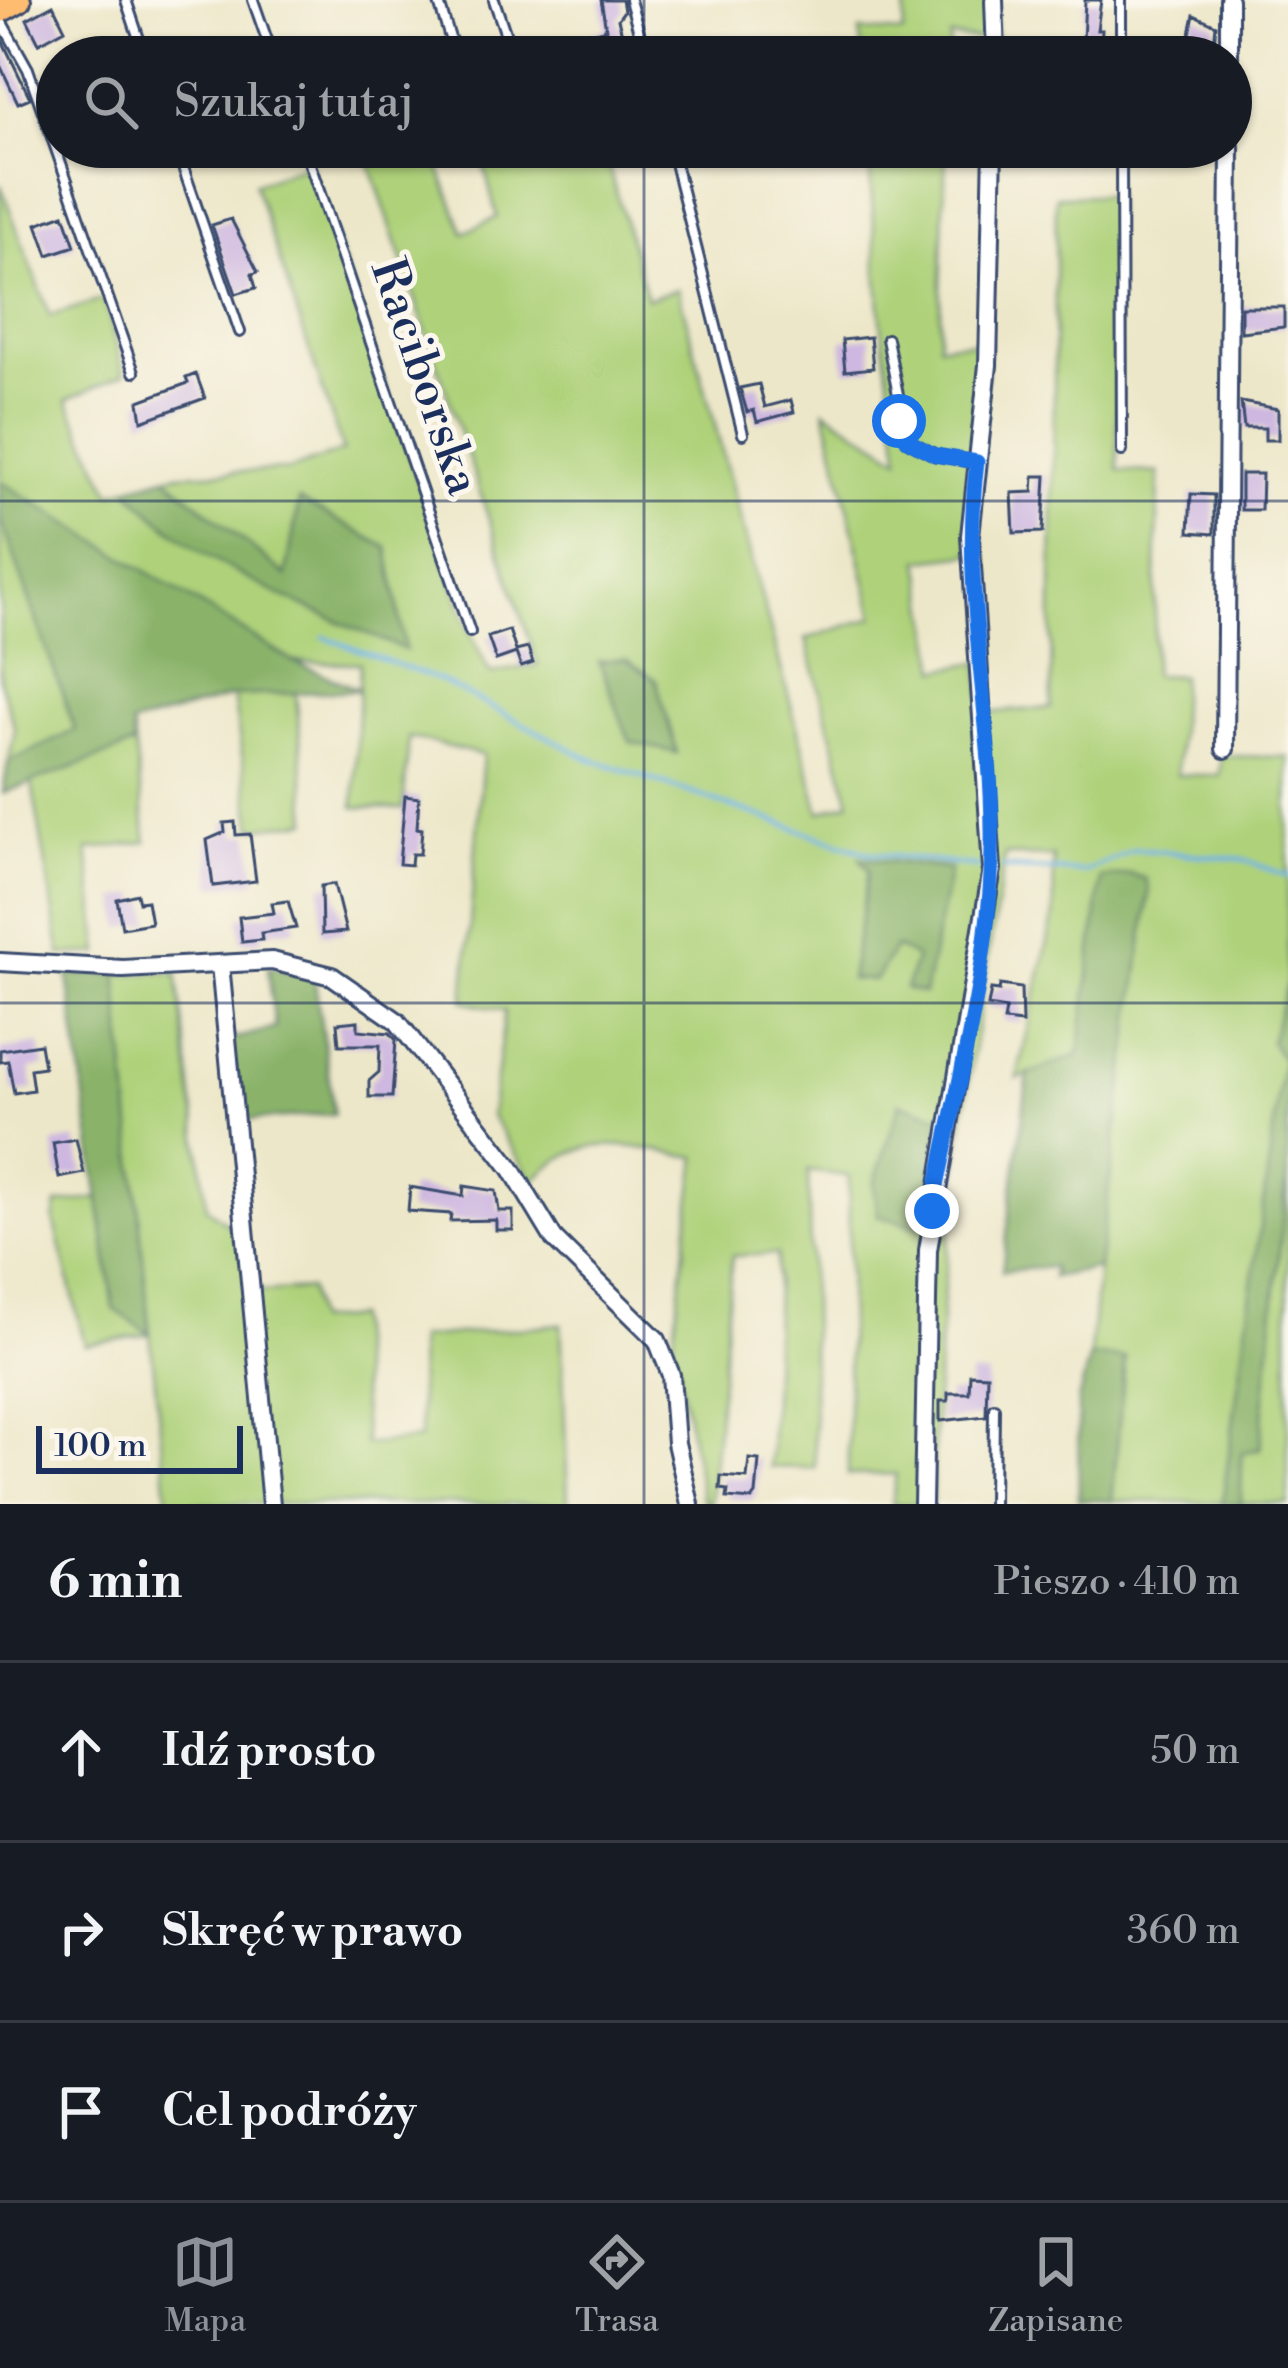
<!DOCTYPE html>
<html lang="pl">
<meta charset="utf-8">
<style>
body{margin:0;font-family:"Libre Bodoni",serif;background:#20242c;color:#f1f3f6}
.scale{position:absolute;left:36px;bottom:30px;width:207px;box-sizing:border-box;padding-left:12px;border:6px solid #1b2f5e;border-top:0;font-size:33px;line-height:42px;white-space:nowrap;color:#1b2f5e;-webkit-text-stroke:9px #fbf7ec;paint-order:stroke}
.stop{position:absolute;width:36px;height:36px;margin:-27px;border:9px solid #1a73e8;border-radius:50%;background:#fff}
.stop.end{background:#1a73e8;border-color:#fff;box-shadow:0 3px 12px #0008}
.list{margin:0;padding:0;list-style:none}
h2{display:flex;justify-content:space-between;align-items:center;height:156px;margin:0;padding:0 48px;font-size:51px}
h2 small{font-size:39px;font-weight:400;color:#9ea1a6}
.list li{display:grid;grid-template-columns:78px 1fr auto;gap:36px;align-items:center;box-sizing:border-box;height:180px;padding:0 48px;border-top:3px solid #363941}
.list b{display:block;font-size:45px;white-space:nowrap}
.list em{font-size:39px;font-style:normal;color:#9ea1a6}
.icon{flex:none;width:66px;height:66px;fill:none;stroke:currentColor;stroke-width:2;stroke-linecap:round;stroke-linejoin:round}
.map{position:relative;flex:none;width:1288px;height:1504px;overflow:hidden}
.search{position:absolute;background:#171b24;box-shadow:0 3px 9px #0004;left:36px;right:36px;top:36px;height:132px;display:flex;align-items:center;gap:30px;box-sizing:border-box;padding:0 42px;border-radius:66px;color:#9ea1a6;font-size:45px}
.sheet{height:696px;background:#171b24}
nav{display:flex;justify-content:space-around;align-items:center;box-sizing:border-box;height:168px;border-top:3px solid #363941;background:#171b24;font-size:33px;color:#9ea1a6}
nav a{display:grid;justify-items:center;gap:6px}
nav .on{color:#8c9099}
.map>svg:first-child{display:block}
.green{fill:#aed179;stroke:#64806c;stroke-width:3}
.forest{fill:#8ab369;stroke:#527164;stroke-width:3}
.lines{fill:none;stroke-linecap:round;stroke-linejoin:round}
.stream{stroke:#70b3e5;stroke-width:4.5}
.building{fill:#ceb7e0}
.lane-casing{stroke:#3a4b6e;stroke-width:14}
.street-casing{stroke:#3a4b6e;stroke-width:22}
.primary-casing{stroke:#3a4b6e;stroke-width:30}
.lane{stroke:#fff;stroke-width:8}
.street{stroke:#fff;stroke-width:16}
.primary{stroke:#febc70;stroke-width:24}
.route{stroke:#1a73e8;stroke-width:15}
.grid{fill:none;stroke:#1b2f5e;stroke-width:3;stroke-opacity:0.55}
.labels{text-anchor:middle;stroke-width:10;stroke-linejoin:round;paint-order:stroke}
.street-label{font-size:48px;fill:#1b2f5e;stroke:#fbf7ec}
</style>
<div class="map">
<svg width="1288" height="1504" viewBox="0 0 1288 1504">
<rect width="100%" height="100%" fill="#fbf7ec"/>
<filter id="ink" filterUnits="userSpaceOnUse"><feTurbulence type="fractalNoise" baseFrequency=".00833" numOctaves="2"/><feDisplacementMap in="SourceGraphic" scale="24" xChannelSelector="R" yChannelSelector="G"/><feConvolveMatrix kernelMatrix="1 2 1 2 8 2 1 2 1" color-interpolation-filters="sRGB"/></filter>
<filter id="wash" filterUnits="userSpaceOnUse"><feTurbulence type="fractalNoise" baseFrequency=".004" numOctaves="4" result="noise"/><feDisplacementMap in="SourceGraphic" scale="48" xChannelSelector="R" yChannelSelector="G"/><feGaussianBlur stdDeviation="2.7" result="paint"/><feColorMatrix in="noise" values="0 0 0 0 0 0 0 0 0 0 0 0 0 0 0 0 0 1.4 0 .05"/><feComposite in="paint" operator="in"/></filter>
<g filter="url(#wash)">
<rect width="100%" height="100%" fill="#ede7c9"/>
<path class="green" d="M907,0H994L996,41L950,37L949,57H862L860,31L903,33Z
M364,147H431L464,233L497,217L481,153L502,147H603L647,299L678,289L820,812L850,802L806,639L874,617L825,410L900,458L881,321L868,147H946L939,344L988,342L971,554L920,560L938,670L979,662L984,713L1051,708L1056,196L1114,195L1118,470L1159,473L1153,675L1181,676L1177,775H1220L1221,756L1288,757V1504L1112,1501L1125,1359L1090,1356L1098,1268H1077L1052,1277L1079,1056L1017,1079L1054,914L1053,857L1005,855C967,1076 936,1279 932,1504H892L896,1474L848,1475L849,1176L808,1171L815,1468L770,1467L777,1254L732,1256L710,1504L702,1499L673,1341L697,1157C630,1148 585,1127 533,1181L491,1116L505,1011L464,1001L483,755L409,737L403,809L354,807L360,663L293,662L308,821L253,828L233,696L132,725L147,842L88,850L100,953L61,955L32,783L3,793L15,729L0,681V184L50,316L104,299L124,374L67,400L111,493L176,474L289,470L343,451L254,184L309,164L470,632L490,673L538,665Z
M177,973L207,1208L238,1232L259,1292L309,1289L315,1321L355,1317L365,1445L420,1439L418,1338L561,1324L568,1504H168L150,1334L85,1345L54,1220L57,1204L100,1198L68,975Z"/>
<path class="forest" d="M166,477L286,576L299,500L388,548L405,650C307,607 200,569 127,488Z
M0,481L292,661L360,690L233,696L132,725L134,745L3,793L8,763L75,730L0,516Z
M626,659L656,680L677,753L630,742L599,661Z
M860,858L950,869L924,994L905,989L916,958L895,947L875,980L850,979L869,870Z
M1130,874L1146,879L1149,892L1098,1268L1052,1277V1267L1002,1271L1028,1074L1079,1055L1101,878Z
M268,967L314,975L334,1114L242,1121L229,1040L275,1028Z
M117,974L150,1334L114,1309L68,975Z
M1288,983V1165L1260,1449L1242,1453L1241,1504H1222L1283,1059L1270,1042Z
M900,1103L942,1116L924,1228L878,1216L874,1185Z
M1090,1356L1125,1358L1112,1501L1079,1500L1078,1401Z"/>
<g class="lines">
<path class="stream" d="M324,637L441,681L588,758L868,853L979,867
M1004,868L1085,872L1135,849L1241,859L1288,876"/>
</g>
<g id="blocks">
<path class="building" d="M601,0H622L624,11L618,19L627,52L587,57L583,42L590,40L589,34L606,29Z
M1085,0H1101L1097,30H1102L1101,43L1083,42Z
M53,5L65,29L39,43L27,19Z
M1194,15L1216,25L1214,44L1200,42V57H1185Z
M0,36L30,98L18,103L0,65Z
M64,214L75,246L48,255L37,224Z
M231,219L258,272L252,274L256,288L236,294L212,225Z
M1241,307H1284V327L1241,332Z
M870,337L873,368L845,371L842,340Z
M196,374L205,398L142,421L139,401L188,383L186,378Z
M759,384L765,407L791,400L794,412L757,422L754,410L747,412L740,388Z
M1241,402L1278,409V440H1265V428H1244Z
M1241,474H1262L1261,510H1241Z
M1034,476H1046L1043,532L1014,533L1012,493L1033,492Z
M1191,494L1214,495V534L1189,532Z
M509,630L516,651L528,648L533,663L521,667L516,653L496,660L488,637Z
M405,796L419,798L417,828L422,829L420,854H412L411,865L399,864Z
M235,822L236,835L250,834L256,881L213,886L207,840L225,832L224,823Z
M334,884L346,932L322,934L321,886Z
M137,894L139,902L147,901L151,923L122,928L117,899Z
M288,901L296,928L261,933L262,940L242,942L239,917L274,913L272,903Z
M1000,985L1021,988L1022,1023L1004,1021L1006,1009L988,1006L991,990L999,991Z
M358,1021V1030L390,1033L396,1040L392,1097H369V1081L379,1072L380,1045H339L337,1023Z
M40,1044L44,1067L30,1069L33,1090L14,1093L8,1061L0,1062V1050Z
M76,1139L84,1173L59,1178L53,1143Z
M464,1186L496,1191L499,1211H513V1230H496V1220L450,1221L451,1214L408,1211L410,1187L463,1196Z
M970,1374L987,1375L986,1416L940,1421V1401H948V1393H969Z
M749,1459L759,1460L756,1495L752,1500L727,1498L728,1490L720,1489L721,1476L747,1478Z"/>
</g>
</g>
<g filter="url(#ink)">
<use href="#blocks" fill-opacity="0" stroke="#3a4b6e" stroke-width="3"/>
<g class="lines">
<g class="lane-casing">
<path id="lane" d="M126,0L145,57
M253,0L273,57
M438,0L456,57
M494,0L513,56
M630,0L646,57
M0,19L28,69L134,372
M1121,57V0
M176,147L240,332
M304,147L470,632
M485,147L486,151
M671,147L743,434
M1121,147L1122,451
M887,339L907,440L935,455L975,462
M993,1504L994,1408"/>
</g>
<g class="street-casing">
<path id="street" d="M994,0L996,57
M1229,0V57
M1225,749L1230,147
M0,962L123,969L272,961L332,976L397,1021L511,1168L554,1239L657,1340L671,1375L676,1443L690,1504
M220,964L271,1504
M923,1504L928,1250L992,869L970,536L988,365L993,147"/>
</g>
<g class="primary-casing">
<path id="primary" d="M0,10L18,0"/>
</g>
<use href="#lane" class="lane"/>
<use href="#street" class="street"/>
<use href="#primary" class="primary"/>
</g>
</g>
<g class="lines" filter="url(#ink)">
<path class="route" d="M899,421L907,440L935,455L977,462C961,586 991,706 992,829C994,956 956,1088 932,1211"/>
</g>
<path class="grid" d="M644,0V57M644,147V1504M0,501H1288M0,1003H1288"/>
<g class="labels">
<g class="street-label">
<text transform="translate(427 376) rotate(71)" y="17">Raciborska</text>
</g>
</g>
</svg>
<div class="scale">100 m</div>
<div class="stop" style="left:899px;top:421px"></div>
<div class="stop end" style="left:932px;top:1211px"></div>
<div class="search"><svg class="icon" aria-label="search" viewBox="0 0 24 24"><circle cx="10" cy="10" r="6"/><path d="M15 15l6 6"/></svg>Szukaj tutaj</div>
</div>
<section class="sheet">
<h2>6 min<small>Pieszo · 410 m</small></h2>
<ul class="list">
<li><svg class="icon" aria-label="ahead" viewBox="0 0 24 24"><path d="M12 20V5M6 11l6-6 6 6"/></svg><div><b>Idź prosto</b></div><em>50 m</em></li>
<li><svg class="icon" aria-label="right" viewBox="0 0 24 24"><path d="M7 20v-9h11M14 6l5 5-5 5"/></svg><div><b>Skręć w prawo</b></div><em>360 m</em></li>
<li><svg class="icon" aria-label="arrive" viewBox="0 0 24 24"><path d="M6 21V4h12l-3 4 3 4H6"/></svg><div><b>Cel podróży</b></div></li>
</ul>
</section>
<nav>
<a class="on"><svg class="icon" aria-label="map" viewBox="0 0 24 24"><path d="M3 6l6-2 6 2 6-2v14l-6 2-6-2-6 2zM9 4v14M15 6v14"/></svg>Mapa</a>
<a><svg class="icon" aria-label="directions" viewBox="0 0 24 24"><path d="M12 3l9 9-9 9-9-9zM9 14v-3h6M13 9l2 2-2 2"/></svg>Trasa</a>
<a><svg class="icon" aria-label="saved" viewBox="0 0 24 24"><path d="M7 4h10v16l-5-4-5 4z"/></svg>Zapisane</a>
</nav>
